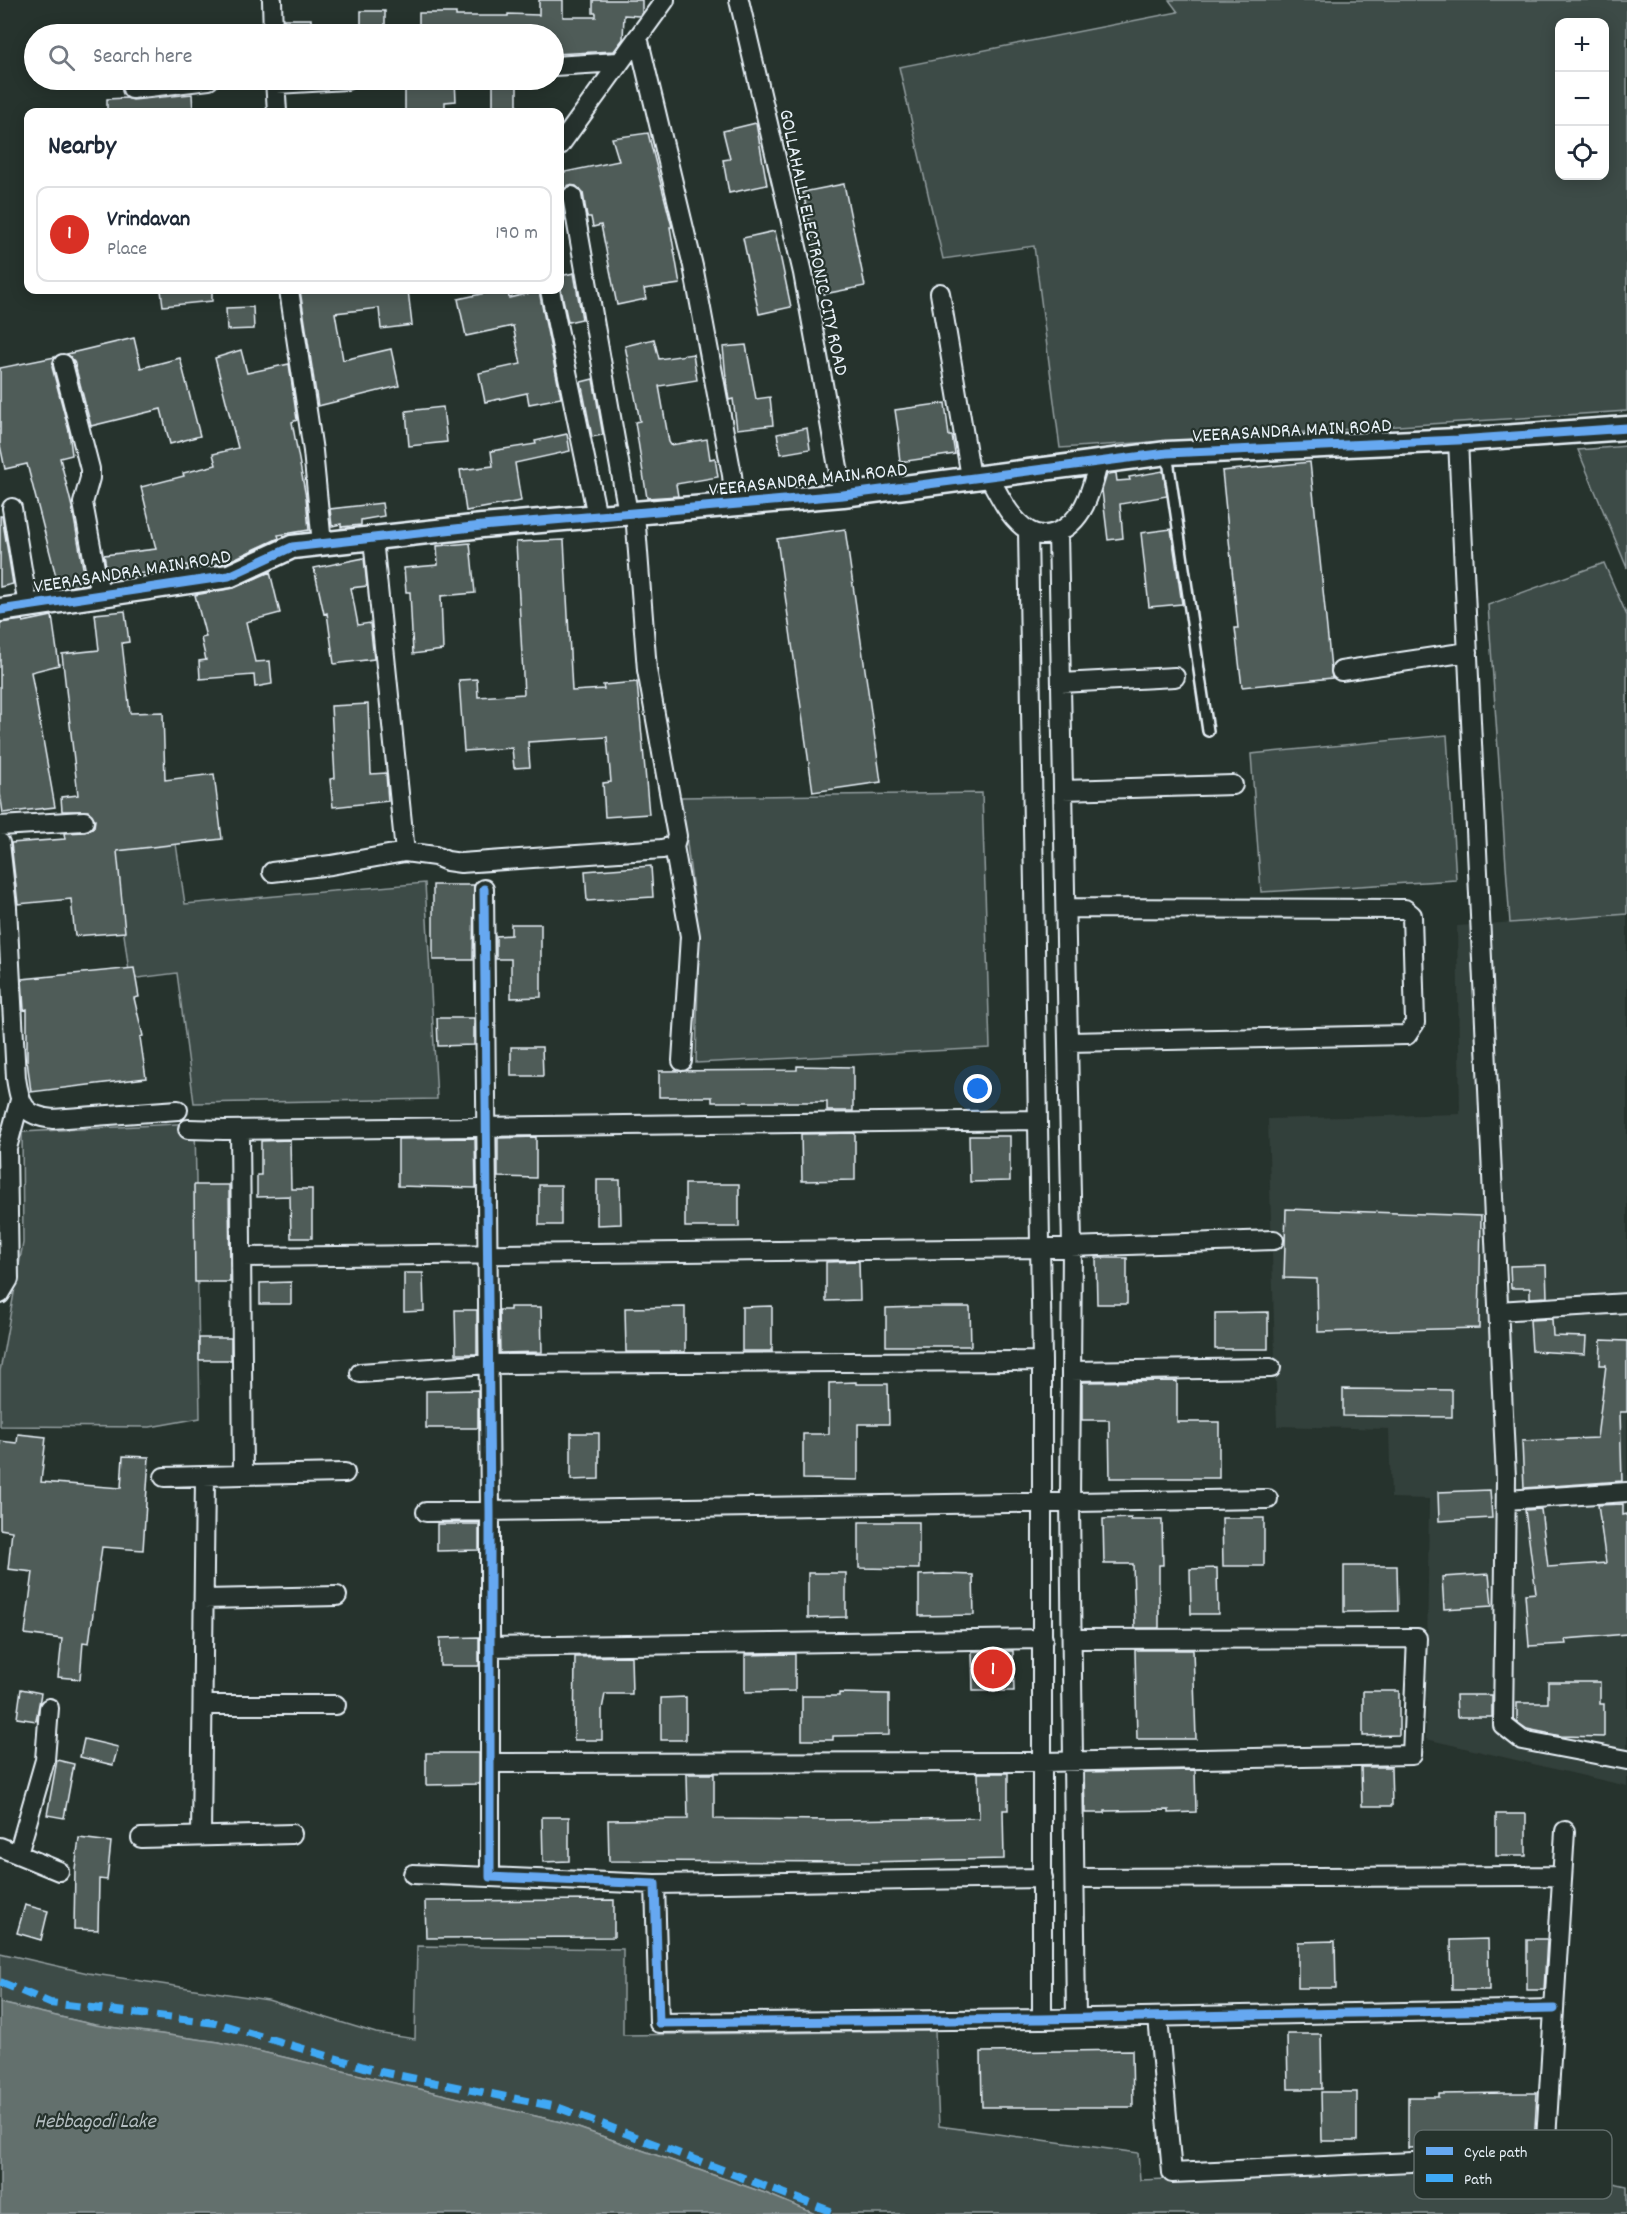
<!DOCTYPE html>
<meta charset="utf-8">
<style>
body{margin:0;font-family:Dekko,sans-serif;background:#f6f6f7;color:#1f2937}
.controls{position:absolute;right:18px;top:18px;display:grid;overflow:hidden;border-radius:12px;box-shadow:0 3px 15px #0003}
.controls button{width:54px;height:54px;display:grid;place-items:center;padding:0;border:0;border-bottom:2px solid #e0e1e3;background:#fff;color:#1f2937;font:30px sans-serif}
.you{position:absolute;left:978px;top:1089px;width:21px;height:21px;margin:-15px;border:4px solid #fff;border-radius:50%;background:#1a73e8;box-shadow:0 0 0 9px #1a73e833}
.badge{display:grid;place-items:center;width:39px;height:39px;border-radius:50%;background:#d93025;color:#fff;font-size:20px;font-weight:700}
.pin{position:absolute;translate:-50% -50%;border:3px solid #fff;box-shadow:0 2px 6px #0006}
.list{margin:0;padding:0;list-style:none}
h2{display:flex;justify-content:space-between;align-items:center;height:78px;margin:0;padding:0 24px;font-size:26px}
h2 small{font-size:20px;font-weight:400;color:#747a83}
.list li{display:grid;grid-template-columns:39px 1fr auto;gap:18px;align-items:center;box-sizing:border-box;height:96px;margin:0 12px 12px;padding:0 12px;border:2px solid #e0e1e3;border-radius:12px}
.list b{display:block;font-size:22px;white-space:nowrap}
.list p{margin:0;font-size:20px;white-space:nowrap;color:#747a83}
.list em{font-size:20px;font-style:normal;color:#747a83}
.icon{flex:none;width:33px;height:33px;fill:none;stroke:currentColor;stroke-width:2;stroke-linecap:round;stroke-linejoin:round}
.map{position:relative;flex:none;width:1627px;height:2214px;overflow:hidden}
.search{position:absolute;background:#fff;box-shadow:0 3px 15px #0003;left:24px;top:24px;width:540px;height:66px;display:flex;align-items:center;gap:15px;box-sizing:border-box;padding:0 21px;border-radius:33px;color:#747a83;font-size:22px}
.panel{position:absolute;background:#fff;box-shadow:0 3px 15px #0003;left:24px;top:108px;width:540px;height:186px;border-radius:12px}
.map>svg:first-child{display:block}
.built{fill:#333f3a}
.green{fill:#3e4b47;stroke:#939ea0;stroke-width:1.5;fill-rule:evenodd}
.water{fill:#636f6d;stroke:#98a3a5;stroke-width:1.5}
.building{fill:#505c59;stroke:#e8f1f8;stroke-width:1.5}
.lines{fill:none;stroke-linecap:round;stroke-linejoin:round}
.service-casing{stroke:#e8f1f8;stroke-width:14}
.minor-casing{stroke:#e8f1f8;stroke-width:22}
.tertiary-casing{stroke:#e8f1f8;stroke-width:27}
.service{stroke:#26332d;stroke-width:9}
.minor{stroke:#26332d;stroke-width:18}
.tertiary{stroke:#26332d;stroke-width:22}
.quiet{stroke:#3fa9f5;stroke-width:8;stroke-dasharray:15 8;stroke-linecap:butt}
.cycleway-casing{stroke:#26332d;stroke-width:13}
.cycleway{stroke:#66a8f1;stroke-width:9}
.labels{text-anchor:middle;stroke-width:4.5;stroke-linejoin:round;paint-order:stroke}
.street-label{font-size:20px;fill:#e8f1f8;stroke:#26332d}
.water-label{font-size:21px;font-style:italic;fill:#b3bdc0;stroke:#26332d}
.key{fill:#26332d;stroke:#606c6a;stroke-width:1.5}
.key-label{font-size:16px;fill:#e8f1f8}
</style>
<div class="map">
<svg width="1627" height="2214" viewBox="0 0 1627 2214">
<rect width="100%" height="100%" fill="#26332d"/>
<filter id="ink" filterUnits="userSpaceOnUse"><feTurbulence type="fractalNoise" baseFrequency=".0167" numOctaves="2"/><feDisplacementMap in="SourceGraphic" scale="12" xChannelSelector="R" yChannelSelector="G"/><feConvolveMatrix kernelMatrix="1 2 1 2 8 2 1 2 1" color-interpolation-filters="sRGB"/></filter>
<g filter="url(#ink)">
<path class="built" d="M1627,914V1786L1426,1739L1429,1499L1391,1498L1389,1429L1277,1426L1268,1119L1460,1114L1457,926Z"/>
<path class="green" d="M1169,0H1627V411L1060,448L1034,246L943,259L899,67L1178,12ZM1560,22H1604V176H1560Z
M1627,446V568L1578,450Z
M1604,563L1627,616V914L1510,923L1488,605Z
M1447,735L1456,880L1261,892L1251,754Z
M982,793L990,1048L696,1063L699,937L681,797Z
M175,837L185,904L425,883L437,1099L194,1103L177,973L130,979L112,845Z
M195,1123L200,1418L150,1427L0,1426V1371L23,1243L22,1132Z
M417,1946L623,1949V2035L935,2031L939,2126L1138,2153L1140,2180L1538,2166L1627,2186V2214H815L765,2193L561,2122L219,2042L95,2025L0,2003V1953L88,1973L268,2000L376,2033L415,2039Z"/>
<path class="water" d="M0,2003L95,2025L219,2042L561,2122L765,2193L815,2214H0Z"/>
<path class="building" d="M539,0H563V17H596V13H593V0H642V13L639,16L624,15L623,39L614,51L554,54V34H419V13H456V16H508V14L539,15Z
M361,11H385V34H361Z
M284,19H311V34H284Z
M405,80H455L456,101L445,102V112H405Z
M493,80H517V112H493Z
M192,94L193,112H107V99L126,98L133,100Z
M756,123L767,185L729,193L723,160L730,159L723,131Z
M648,133L672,227H670L680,284L644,289L646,299L617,305L601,225L593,227L591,217H587L583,193L576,186L569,185L562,192L565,221L560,223V173L619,161L612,138Z
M844,184L865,286L824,294L803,192Z
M775,231L791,307L759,314L743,238Z
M574,273L582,319L568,322L560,285V276Z
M161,290H212V301L163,306Z
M300,290H408L412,325L381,329L379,308L335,313L343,360L391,349L399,386L318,406Z
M499,290H508L509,298L539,291L561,398L529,404L527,393L485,402L479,373L521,364L513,326L466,336L458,299Z
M253,307L254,329L227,330L226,308Z
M134,338L141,368L180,358L200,436L170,444L161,409L91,426L74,361L67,354Z
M654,339L659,359L693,354L697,380L659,386L669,442L671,445L707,439L710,459L715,458L718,477L676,484L678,496L647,498L635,422L640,421L625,346Z
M746,345L756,399L770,397L773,425L737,429L733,399L729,400L727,388L723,347Z
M241,350L247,373L289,364L297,420L292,422L306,497L309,530L278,535L279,538L225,563L188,568L187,565L163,571L108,577L104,555L156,549L141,487L184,476L183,473L216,465L213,454L238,448L215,358Z
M55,357L52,367L69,431L72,455L60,458L72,507L86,584L59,588L27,464L5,469L0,445V368Z
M593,379L603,435L592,437L581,382Z
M945,403L949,436H952L955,454L900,462L898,443H900L895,410Z
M443,407L447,442L409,446L406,411Z
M807,428L810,449L781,454L777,434Z
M567,434L570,451L515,463L521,501L466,511L460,470L493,466L491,451L536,444L535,441Z
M1310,462L1332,678L1242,687L1235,628H1238L1222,471Z
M1163,471L1167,496L1120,504L1123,538L1108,540L1102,490L1107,474L1116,473L1117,481L1130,480L1129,477Z
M382,503L384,516L361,520V525L341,527V524L332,526L330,509Z
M0,516H2L13,584L0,587Z
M845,529L881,782L813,792L777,539Z
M1171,529L1182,604L1149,607L1141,533Z
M564,540L572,691L604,689L603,685L637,682L649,814L605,817L603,783L611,782L607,737L528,742L530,767L514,768L512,748L464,751L459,680L477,679L478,697L524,694L516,542Z
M470,543L475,593L441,596L443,650L413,654L410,592H406L404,568L438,565L437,546Z
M364,558L367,586L351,588L358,625L370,623L374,659L334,664L327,613L324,614L314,568Z
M270,572L280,613L246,622L255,662L270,661L272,684L255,687L254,675L200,679L199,661L206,660L201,638L206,637L195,595L234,588Z
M125,611L129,642L122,643L130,713L163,712L165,780L214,774L222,839L117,851L125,932L75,936L71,899L18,904L11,843L65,839L64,833L85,832L94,827L95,820L88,811H62L61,797L78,795L62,654L99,650L95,614Z
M52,616L59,665L31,672L55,807L3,813L0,793V623L23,620V622Z
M368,704L371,774L386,773L388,801L333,807L330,779L335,778L331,706Z
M651,866L653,897L587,901L585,871Z
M433,885H474L473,960H433Z
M511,924H541V997L511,998V959H496V936L511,935Z
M134,968L139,997L134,998L143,1036L140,1037L146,1078L31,1092L27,1060V1009L24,1010L22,979Z
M437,1018H474V1045L438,1046Z
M511,1047H542L543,1076H511Z
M797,1066L853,1067V1111H827V1102H712V1097H659V1071L797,1070Z
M855,1133V1180L802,1181L801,1134Z
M969,1136H1010V1181L970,1182Z
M536,1137V1178L498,1177V1138Z
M475,1138L476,1188L398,1186V1139Z
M290,1140L291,1189H312V1238H291L290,1196L257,1197V1175H261V1141Z
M597,1180H620L621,1224L597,1225Z
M685,1184H739V1227H685Z
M194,1185H229L230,1282H195Z
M539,1185H561V1225H539Z
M1286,1209L1481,1216L1479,1328L1318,1332L1317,1279L1284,1278Z
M1096,1258H1127V1304H1097Z
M859,1261L860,1300L826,1301V1262Z
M1546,1265L1547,1297L1530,1298V1288H1511L1510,1266Z
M404,1273H423L424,1311L404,1312Z
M291,1282V1304H260V1283Z
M772,1306V1351H742V1307Z
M510,1307H541L542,1352L500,1353L499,1310H510Z
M685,1307V1352H626L625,1308Z
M920,1307H970L971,1346H886V1308Z
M455,1310H477V1354H456Z
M1268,1312V1349H1215V1313Z
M1552,1319L1553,1336L1586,1337L1585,1354L1532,1351L1530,1320Z
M199,1338H231V1360H199Z
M1601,1340L1627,1341V1412H1620L1622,1481L1524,1488L1522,1441L1597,1438L1606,1365H1600Z
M1177,1381V1422H1219V1478H1110L1109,1420H1082V1382Z
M856,1382V1384H888L889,1424H858V1480L803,1479V1434H829V1383Z
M1343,1389L1452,1390V1417L1343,1416Z
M478,1390V1428H426V1391Z
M571,1433H599V1479L571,1480Z
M18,1434L46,1437L41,1482L121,1488L123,1456L149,1457L143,1550L102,1547L89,1643L83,1642L80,1679L58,1677L62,1639L25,1634L33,1572L8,1569L12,1531L0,1529V1441L17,1443Z
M1490,1490L1492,1518L1439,1521L1438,1492Z
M1623,1504V1515L1627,1514V1634L1565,1639L1566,1644L1529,1646L1525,1594L1536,1593L1525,1510L1541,1509L1548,1567L1606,1563L1598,1505Z
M1131,1518V1520H1162L1163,1565H1159V1628H1135L1133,1564H1104L1103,1519Z
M1222,1518H1264V1566H1223Z
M859,1522H919V1569L859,1568Z
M437,1524H479V1550L437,1551Z
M1344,1566H1397L1398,1611L1344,1612Z
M1217,1568L1218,1614H1191L1190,1569Z
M808,1573H846V1617L808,1618Z
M944,1574L973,1575L974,1615L919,1616V1575Z
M1489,1574L1492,1606L1444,1609L1442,1577Z
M479,1637V1666H440V1638Z
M1135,1650H1193L1196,1739H1137Z
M972,1651H1013L1014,1691H973Z
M795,1654V1691L745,1692V1655Z
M631,1656L632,1694H605L602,1709V1740H574L575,1657Z
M1548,1682H1600V1704H1604V1737L1561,1736L1527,1729L1517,1722V1703H1548Z
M21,1689L41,1693L36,1721L17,1718Z
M1363,1691H1399V1735L1363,1736Z
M839,1693L889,1694V1735L833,1736V1740H802V1696H839Z
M1456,1695H1492V1717H1457Z
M686,1697V1740H661V1698Z
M84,1739L118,1747L113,1765L80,1757Z
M426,1753H479V1784L426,1785Z
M57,1760L74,1764L64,1818L47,1815Z
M1361,1767H1391L1392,1806H1362Z
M1195,1770L1196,1812L1169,1813V1810L1105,1811V1813H1085L1084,1772Z
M978,1773H1008V1810H1003L1004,1859L864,1862L609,1861L608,1820L688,1819L687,1774H714V1819L832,1820L979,1818Z
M1496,1814H1526V1856H1496Z
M542,1817H569V1861L543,1862Z
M79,1838L111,1842L107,1880L99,1879L98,1930L74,1929L75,1869Z
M614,1900V1937L426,1938L425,1901Z
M25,1905L48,1911L41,1940L17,1933Z
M1488,1939L1489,1990H1452L1451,1940Z
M1527,1939H1547L1544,1990H1527Z
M1335,1941L1336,1988H1298V1942Z
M1287,2034H1321L1322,2089H1288Z
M1132,2050L1133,2107H982L981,2052Z
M1321,2092H1357V2141H1322Z
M1510,2093H1537L1534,2145L1408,2148V2097H1439V2094Z"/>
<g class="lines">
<g class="service-casing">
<path id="service" d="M1167,453L1208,731"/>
</g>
<g class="minor-casing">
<path id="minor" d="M272,0L273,34
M739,0L803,273L843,495
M638,37L693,266L732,475L735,504
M554,66L618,62
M275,80L277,112
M276,84L347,80
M132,89L209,80
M560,145L665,0
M572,196L628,513
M289,290L313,451L322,544
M550,290L597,516
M940,293L971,477
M63,364L90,469V478L83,503L100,595
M1458,440L1506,1478L1503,1725L1522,1740L1627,1760
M988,475C999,494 1009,519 1029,531C1037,536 1046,536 1055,533C1085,522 1092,487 1099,460
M12,508L28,606
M1028,531L1042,1361V2019
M1058,532L1072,1247L1070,1502L1076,2018
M373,539L405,852
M1341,671L1468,652
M1061,683L1175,677
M1063,790L1233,785
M0,826L84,821
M0,843L7,907L16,1078C20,1105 24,1116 53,1119L178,1110
M674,846L690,936L682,1061
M272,872L331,865L405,852L435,856L447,861L461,863L662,849L674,846L677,836L647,670L635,513
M484,889L490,1511V1877L655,1884L659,2023L1042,2019L1554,2009
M1066,908L1405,909L1412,915L1415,1023L1407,1035L1068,1042
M188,1129L224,1130L1038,1120
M240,1130L243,1475L345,1473
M242,1257L1041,1248L1274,1240
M0,1294L9,1279L7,1148L20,1100
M1498,1311L1627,1303
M1071,1371L1271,1368
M360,1373L489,1364L1042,1361
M164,1477L243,1475
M1506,1500L1627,1492
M426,1512L1268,1499
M204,1599L337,1596
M490,1647L1043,1639
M203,1705H336
M491,1763L1043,1762L1412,1755L1417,1638L1072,1639
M201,1836L205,1476
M141,1838L292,1834
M0,1847L59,1871
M18,1854L45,1760L49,1708
M413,1874L490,1877
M1075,1878L1562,1876
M655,1884L1043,1878
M1158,2017L1172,2173L1545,2156L1565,1831"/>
</g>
<g class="tertiary-casing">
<path id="tertiary" d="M0,610L229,576L292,547L482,526L843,495L1167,453L1458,440L1627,428"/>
</g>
<use href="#service" class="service"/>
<use href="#minor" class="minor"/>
<use href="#tertiary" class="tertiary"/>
<path class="quiet" d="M0,1982L50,2003L216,2023L381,2072L557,2107L838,2214"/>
<g class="cycleway-casing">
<path id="cycleway" d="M0,610L229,576L292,547L482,526L843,495L1167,453L1458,440L1627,428
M484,889L490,1511V1877L655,1884L659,2023L1042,2019L1554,2009"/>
</g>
<use href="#cycleway" class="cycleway"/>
</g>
</g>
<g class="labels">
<g class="street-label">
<text transform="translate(815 242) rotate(78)" y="7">GOLLAHALLI ELECTRONIC CITY ROAD</text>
<text transform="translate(1292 429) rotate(-3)" y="7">VEERASANDRA MAIN ROAD</text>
<text transform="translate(808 478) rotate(-6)" y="7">VEERASANDRA MAIN ROAD</text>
<text transform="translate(132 570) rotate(-9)" y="7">VEERASANDRA MAIN ROAD</text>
</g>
<g class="water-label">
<text x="95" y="2127">Hebbagodi Lake</text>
</g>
</g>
<rect x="1414" y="2130" width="198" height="69" rx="9" class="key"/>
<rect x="1426" y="2147" width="27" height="8" fill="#66a8f1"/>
<rect x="1426" y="2174" width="27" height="8" fill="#3fa9f5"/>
<g class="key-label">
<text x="1464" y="2157">Cycle path</text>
<text x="1464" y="2184">Path</text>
</g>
</svg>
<div class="controls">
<button>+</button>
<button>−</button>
<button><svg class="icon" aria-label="locate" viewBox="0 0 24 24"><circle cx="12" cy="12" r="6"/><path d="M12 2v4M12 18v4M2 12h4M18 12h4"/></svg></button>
</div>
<div class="you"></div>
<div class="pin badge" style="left:993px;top:1669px">1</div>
<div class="search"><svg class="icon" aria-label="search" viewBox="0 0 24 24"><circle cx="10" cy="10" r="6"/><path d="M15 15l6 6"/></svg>Search here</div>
<section class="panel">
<h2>Nearby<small></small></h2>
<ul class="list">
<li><span class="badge">1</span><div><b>Vrindavan</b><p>Place</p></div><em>190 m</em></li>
</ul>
</section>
</div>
